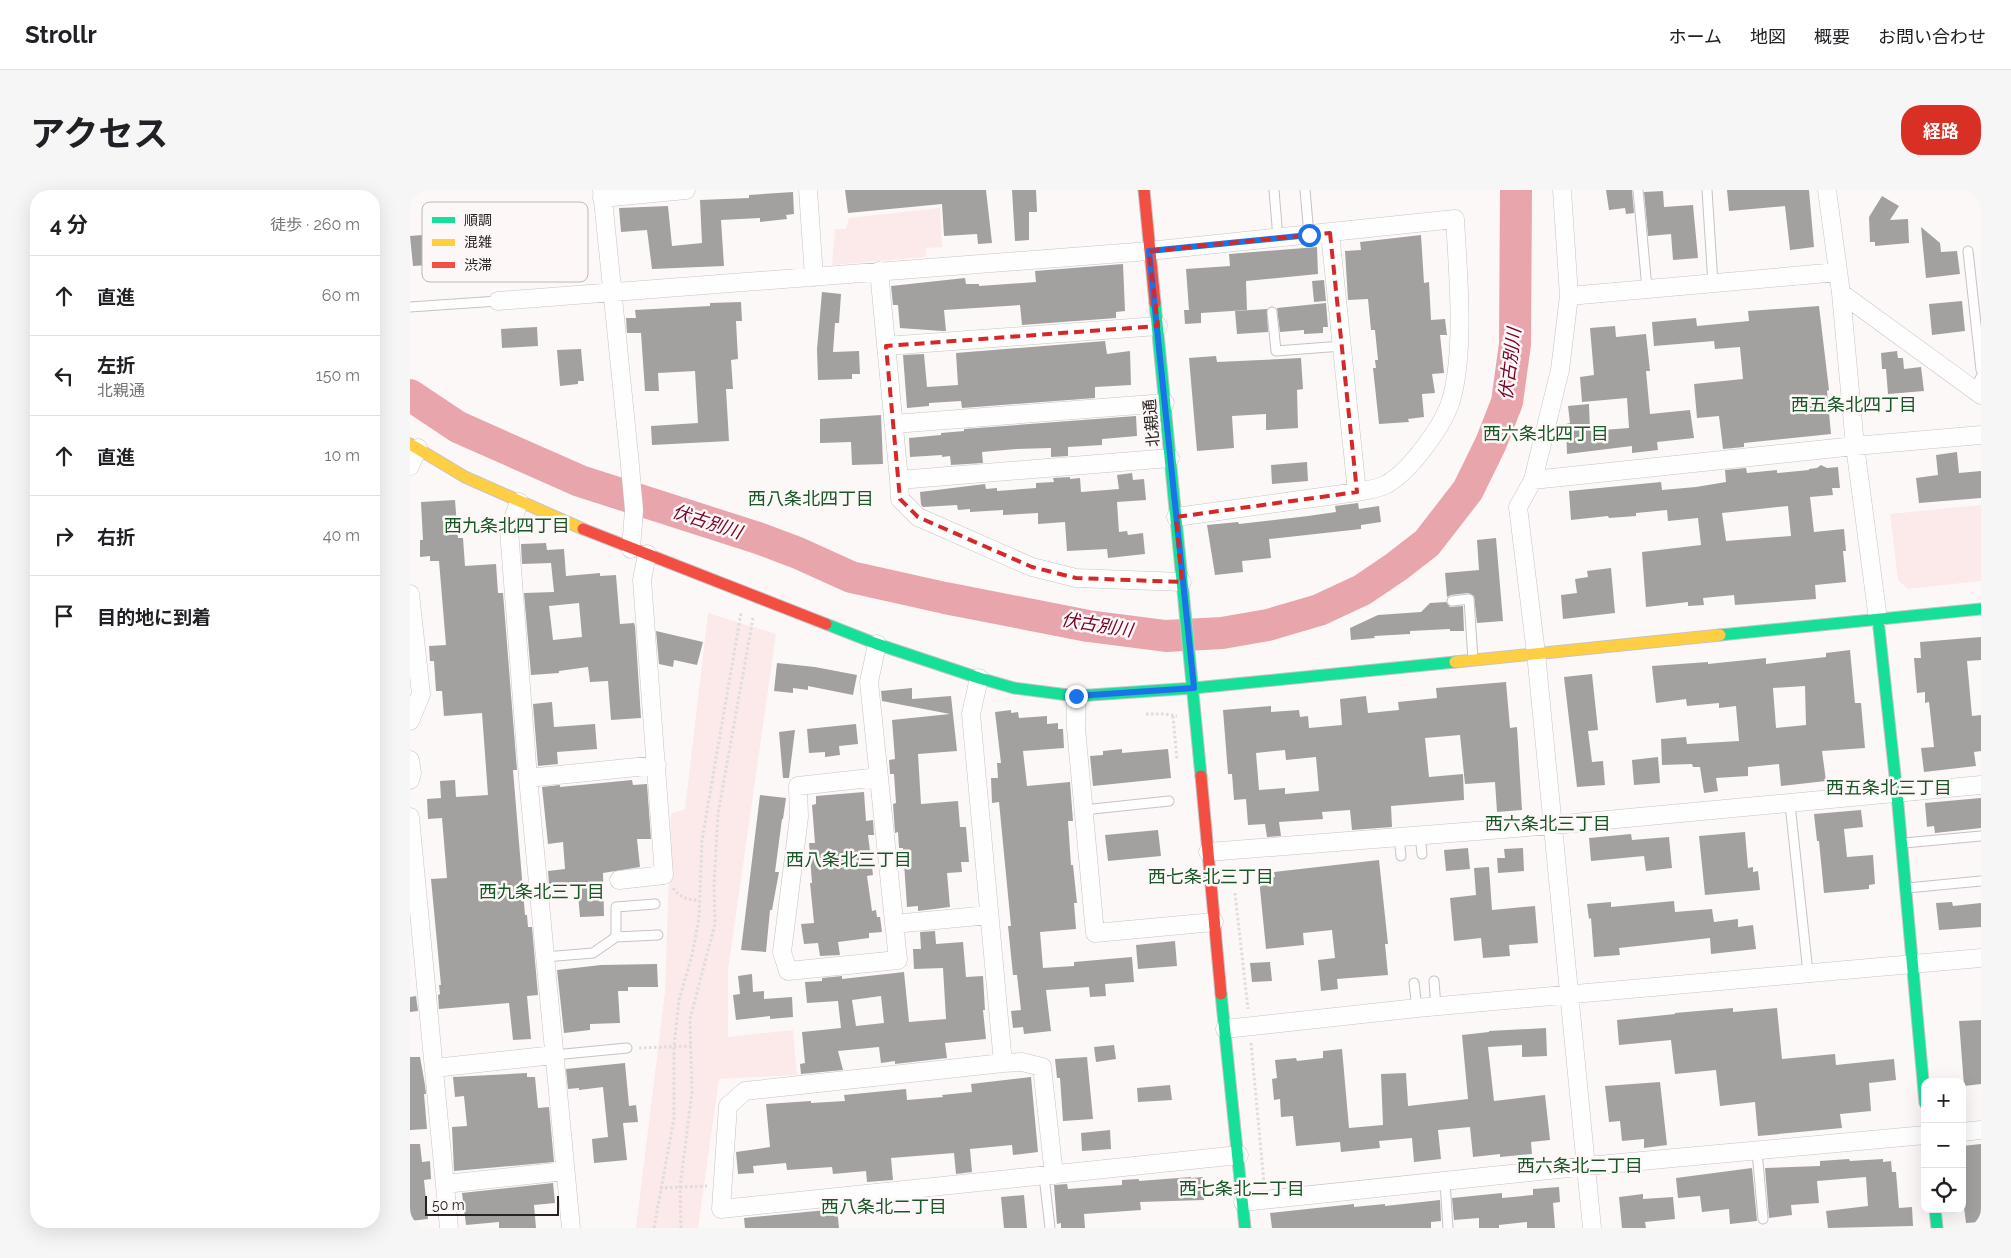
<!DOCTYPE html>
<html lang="ja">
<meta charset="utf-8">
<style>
body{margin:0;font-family:Raleway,"Noto Sans JP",sans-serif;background:#f6f6f6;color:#202124}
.controls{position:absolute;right:15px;bottom:15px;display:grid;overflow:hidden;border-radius:10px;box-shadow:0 5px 20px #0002}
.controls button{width:45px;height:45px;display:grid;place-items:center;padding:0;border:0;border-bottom:1px solid #e0e0e0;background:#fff;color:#202124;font:25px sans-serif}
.scale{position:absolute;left:15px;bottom:12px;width:134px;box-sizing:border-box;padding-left:5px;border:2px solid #272223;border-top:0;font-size:14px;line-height:18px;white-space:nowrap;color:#272223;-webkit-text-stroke:4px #fef7f7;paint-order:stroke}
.stop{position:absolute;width:15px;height:15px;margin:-11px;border:4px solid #1a73e8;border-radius:50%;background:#fff}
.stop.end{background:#1a73e8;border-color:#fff;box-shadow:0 1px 5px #0008}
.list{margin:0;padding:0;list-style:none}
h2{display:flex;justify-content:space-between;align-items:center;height:65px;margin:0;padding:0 20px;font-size:21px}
h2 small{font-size:16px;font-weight:400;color:#757577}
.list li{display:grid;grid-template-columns:32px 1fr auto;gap:15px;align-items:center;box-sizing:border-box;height:80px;padding:0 20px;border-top:1px solid #e0e0e0}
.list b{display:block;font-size:19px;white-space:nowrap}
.list p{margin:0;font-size:16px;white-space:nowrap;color:#757577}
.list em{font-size:16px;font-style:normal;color:#757577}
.icon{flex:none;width:28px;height:28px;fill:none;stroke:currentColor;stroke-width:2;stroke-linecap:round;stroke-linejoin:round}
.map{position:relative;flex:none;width:1571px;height:1038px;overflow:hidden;border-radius:20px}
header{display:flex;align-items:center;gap:30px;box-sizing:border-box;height:70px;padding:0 25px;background:#fff;border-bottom:1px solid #e0e0e0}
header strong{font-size:24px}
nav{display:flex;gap:28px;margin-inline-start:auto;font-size:18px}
.intro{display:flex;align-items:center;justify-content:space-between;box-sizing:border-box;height:120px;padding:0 30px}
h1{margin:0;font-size:35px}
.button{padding:12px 22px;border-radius:20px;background:#d93025;color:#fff;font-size:18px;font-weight:700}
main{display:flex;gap:30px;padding:0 30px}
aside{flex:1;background:#fff;border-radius:20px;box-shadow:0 5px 20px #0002}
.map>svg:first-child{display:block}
.green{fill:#fce9ea}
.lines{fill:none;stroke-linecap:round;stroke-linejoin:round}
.river{stroke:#e8a5ac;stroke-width:32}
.building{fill:#a2a1a0;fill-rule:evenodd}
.lane-casing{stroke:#c7c3c3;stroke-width:11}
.street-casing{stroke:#c7c3c3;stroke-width:19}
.fast-casing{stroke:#c7c3c3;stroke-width:13}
.slow-casing{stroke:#c7c3c3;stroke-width:13}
.jam-casing{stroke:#c7c3c3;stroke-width:13}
.path{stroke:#dedcdc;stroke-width:3;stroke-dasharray:2.5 2.5;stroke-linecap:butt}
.lane{stroke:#fffefe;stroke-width:9}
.street{stroke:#fffefe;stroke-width:18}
.fast{stroke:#16e098;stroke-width:11}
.slow{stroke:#ffcf43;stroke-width:11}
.jam{stroke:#f24e42;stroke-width:11}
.route{stroke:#1a73e8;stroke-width:6}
.marked{fill:none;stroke:#d62828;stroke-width:4;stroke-dasharray:10 6;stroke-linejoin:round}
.labels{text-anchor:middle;stroke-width:5;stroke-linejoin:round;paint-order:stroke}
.street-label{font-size:16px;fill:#272223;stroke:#fef7f7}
.water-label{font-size:18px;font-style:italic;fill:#760026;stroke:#fef7f7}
.neighbourhood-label{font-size:18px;fill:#185828;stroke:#fef7f7}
.key{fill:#fef7f7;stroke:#beb7b7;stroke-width:1}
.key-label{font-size:14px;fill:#272223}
</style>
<header>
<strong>Strollr</strong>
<nav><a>ホーム</a><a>地図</a><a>概要</a><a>お問い合わせ</a></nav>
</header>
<div class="intro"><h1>アクセス</h1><a class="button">経路</a></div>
<main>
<aside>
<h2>4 分<small>徒歩 · 260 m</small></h2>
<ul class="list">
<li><svg class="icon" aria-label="ahead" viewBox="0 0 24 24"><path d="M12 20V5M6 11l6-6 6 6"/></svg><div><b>直進</b></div><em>60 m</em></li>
<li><svg class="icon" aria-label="left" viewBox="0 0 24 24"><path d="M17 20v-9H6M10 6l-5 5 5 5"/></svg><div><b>左折</b><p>北親通</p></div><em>150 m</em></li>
<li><svg class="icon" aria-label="ahead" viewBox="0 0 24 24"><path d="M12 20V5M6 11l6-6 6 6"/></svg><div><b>直進</b></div><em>10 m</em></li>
<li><svg class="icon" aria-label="right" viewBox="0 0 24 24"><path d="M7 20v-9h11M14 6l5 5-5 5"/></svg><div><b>右折</b></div><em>40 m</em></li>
<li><svg class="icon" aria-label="arrive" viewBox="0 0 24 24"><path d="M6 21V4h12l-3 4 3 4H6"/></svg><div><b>目的地に到着</b></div></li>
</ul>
</aside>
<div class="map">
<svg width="1571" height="1038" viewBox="0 0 1571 1038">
<rect width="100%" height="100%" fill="#fdf8f8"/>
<path class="green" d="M530,18L532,57L516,58V67L422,75L425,39H436L439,28Z
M1571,315V391L1498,399L1488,390L1480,324Z
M298,423L366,444L318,780V847L383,840L387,885L309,889L288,1038H226L255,802L261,624L275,619Z"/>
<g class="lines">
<path class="river" d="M0,205L48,237L170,291L348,348L388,363L441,387L535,408L678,436L756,446L812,443L858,435L909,420L952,400L986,377L1017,353L1058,300L1081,253L1097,212L1105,154L1106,0"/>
</g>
<path class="building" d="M435,0H576L582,53L568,54L567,44L534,46L532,14L438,23Z
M602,0H626L627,22H619V50L605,51Z
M1196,0H1222L1224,23L1216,24L1215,18L1199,20Z
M1317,0H1399L1404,57L1380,60L1375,16L1319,21Z
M1253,1L1254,17L1283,15L1288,68L1263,70L1261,44L1238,46L1234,2Z
M383,2L384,24L376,25L377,29L350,32V28L311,30L314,76L242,79L237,40L211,42L209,18L258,16L262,56L292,53L290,10L339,8V5Z
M1472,6L1489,16L1480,30L1498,29L1499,53L1465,56V52H1460L1459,27Z
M1511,37L1530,53L1531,62L1547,61L1550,84L1516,88Z
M75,40L77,65L19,69V75L3,76L0,46Z
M1011,45L1014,93L1019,92L1021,130L1035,129L1037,145H1030L1034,183L1022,184L1025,203L1012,204L1014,227L998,229L999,232L969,234L963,178H966L965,170H968L965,140H961L958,109L938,110L935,61L951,60L950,52Z
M907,57L908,84L836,91L837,120L791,123V133L775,134L774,120H779L776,79L820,76L819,64Z
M713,74L715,121L706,122V128L612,135L610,115L534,120L536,141H532L490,138L488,115H483L481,96L555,88L556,94H569V96L626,92L625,81Z
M914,90L916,111L904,112L902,91Z
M412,102L431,104L429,133H425L423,162L449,161L450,184H442V189L408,190L407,159Z
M1552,111L1555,141L1522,145L1519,114Z
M331,112L332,131H326L328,169L321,170L323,199H316L319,251L242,255L241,236L288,233L285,181L248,183L249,201H235L231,143H217L216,128H226L225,120L300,116V113Z
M916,113L918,137H913V143L894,144V140L870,142L867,118Z
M1409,116L1419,200L1417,201L1421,244L1334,253V257L1313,259L1309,226L1287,228L1284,194L1333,189L1330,157L1305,159L1304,151L1244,156L1242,132L1286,128L1287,136L1339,131L1338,121Z
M857,119L858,142L827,144L825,121Z
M1205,136L1206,147L1236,144L1240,181H1236L1240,224L1280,220L1284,248L1247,252L1248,260L1222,263V256L1157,264L1156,234L1160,233L1158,216L1179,214L1180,241L1219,238L1217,208L1172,212L1170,187L1184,185L1180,138Z
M127,137L128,156L92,158L91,139Z
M695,151L697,164L720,161L721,195L685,197V208L552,218L551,211L519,213V216L497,218L493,165L514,164L517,197L548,195L546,163Z
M171,159L174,191H168V194L150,196L147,160Z
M1487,161L1488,168H1493L1494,179L1511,177L1514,201L1478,204L1476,179H1472L1471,163Z
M806,166L807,172L891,168L893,199L887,200L888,238L856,240V224L822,226L824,258L787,261L779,168Z
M471,225L473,274L442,275L441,252L410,253V229Z
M726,226L727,246L692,249V255L658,257V266L641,267V258L606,259L572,262L573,273L541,275L540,266L532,267V265L500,267L499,248L531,245V243L554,241V239Z
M1547,262L1549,283L1571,281V308L1509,313L1506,288L1528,285L1526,265Z
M897,272L898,291L862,294L861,275Z
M1411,275L1417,278L1428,277L1430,298H1422L1423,305L1400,307L1404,342L1434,339L1436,361H1433L1436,392L1405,395L1406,409L1325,415L1324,405L1293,408L1294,415L1278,416V412L1236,417L1232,362L1291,355L1288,328L1258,331L1257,320L1226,323V326L1199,328L1198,326L1161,330L1159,301L1251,292L1252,300L1286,297L1316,292L1315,280L1336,278L1337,283L1367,280V283L1399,280V279L1407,278ZM1378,316L1381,346L1316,351L1312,323Z
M722,283L723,290L734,289L736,310L707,312L709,342L717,341L718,345L733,343L735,364L698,368L697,359L657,361L655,332L628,334V323L593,325V320L560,322V319L548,320L547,315L513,317L511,315L510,302L575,294L576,299L587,298V301L626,298V293L644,292L643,288L660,287V289L670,288L671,302L709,299L707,285Z
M45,310L48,348H53L55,376L86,374L88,403H93L107,580H103L115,725H117L118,737H122L128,805L117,806L121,849L103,850L99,813L29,819L28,805L30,804L29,795H31L21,689L37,688L32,628L18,629L17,609L31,608L30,591L45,590L46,607L78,605L72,523L34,526L32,501H26L24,471H20L19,456L36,455L29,371H20V366L10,367V350H13L11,312Z
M948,313L949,319L969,316L971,332L951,335V339L859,349L861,368L832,371L833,382L805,385L797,335L828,332L829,334L898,326L926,322L925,316Z
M1086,348L1093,431L1067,433L1064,406L1058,403L1041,405L1037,407L1035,383L1069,380L1067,350Z
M136,353L137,360L154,359L156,386L190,383V386L206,385L210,434L224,433L225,436L231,528L201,530L198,491L180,492L178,477L149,481V483L121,485L114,403L144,402L141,373L112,374L111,354ZM169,413L172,447L143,450L139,416Z
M1201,378L1205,423L1153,429L1151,405L1167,403L1165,389L1178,387L1177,381Z
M1036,412L1040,417L1053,416L1054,441H1040V439L1000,441V444L964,446L965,448L941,450L940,438L968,425L1011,422L1020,413Z
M246,441L293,452L287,475L264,470L263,477L249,474Z
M1571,447V470L1557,471L1562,526L1571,525V561L1564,562L1566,576L1514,582L1511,558L1524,557L1519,512L1515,513V502L1507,503L1504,468H1511L1510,452Z
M1440,460L1445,513H1451L1455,558L1412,561L1416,591L1371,596L1369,574L1338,577V586L1306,588L1308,601L1294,603L1290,577H1283L1282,574L1252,575L1251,549L1276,547L1277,554L1329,551L1326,516L1309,518V513L1277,516L1276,509L1246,513L1242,476L1298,472V474L1356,468V474L1416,467V463ZM1395,496L1396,535L1366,538L1363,498Z
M367,473L405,477L447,485L443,505L398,496V500L383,498V503L364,501Z
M1182,484L1188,540L1178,541L1182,572L1193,571L1195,595L1167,597L1154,487Z
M1096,492L1100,538L1107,537L1112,620L1087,622L1085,592L1055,594L1050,545L1015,548L1019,587L1053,584L1054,610L981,616L982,637L942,640L940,620L912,622L913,629L869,632L871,646L857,647L855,634L838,635L836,609L824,610L822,584H818L813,520L861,516V522L889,520L890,527L898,526L899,538L932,535L930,509L956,506L958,523L989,520L988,512L1027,508L1026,498ZM875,560L876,570L906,567L909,601L875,604V598L849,600L846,563Z
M502,498V509L541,506L547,561L508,564L511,614L548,611L550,637H556L559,672H551L552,682L537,683L540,717L508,721V716L497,717L493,658H489L488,642L485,643L483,614L486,613L484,584H480L479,570L485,569L482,530L540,524L472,511L471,501Z
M142,512L144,537L185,534L187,559L147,562L148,574L128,576L123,514Z
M601,520V523L608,522L609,528L637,526V534L648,533V539H653L654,558L613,561L617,596L660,592L663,631H658L661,675H663L667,713H664L666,739L630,742L633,778L664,776V772L722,767L724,792L695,794L696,806L680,807L679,797L636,800L641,841L614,844L613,837L603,838L601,821L611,820L607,785H603L598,736H601L589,612L582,613L581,588H588L587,573H591L585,522Z
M446,534L448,554L429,556L430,565L415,567V562L399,563L397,539Z
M385,540L379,588H373L369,542Z
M712,559V563L758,559L761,588L683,596L680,566L693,565V561Z
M1248,567L1250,593L1224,595L1222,570Z
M222,590L223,595L237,594L241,649H227L230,677L193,683L194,726L170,727L167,692L139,695L138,681L155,679L153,652L138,654L132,597L150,595V597Z
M454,602L456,631L463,630L464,645H458L463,685L457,686L462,721L466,720L467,727H470L472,742L459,743V748L428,752L430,765L410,766L408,753L394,754L391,734L404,733L400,693H402L399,653H405L402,615L406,614V606Z
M350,605L376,608L373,629H372L365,682H369L362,720H360L356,762L331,760Z
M1571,608V638L1525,643L1524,636L1517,637L1515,613Z
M1451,620L1453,637L1434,639L1437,667L1463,665L1465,694L1459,695V699L1414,703L1409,651H1407L1404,624Z
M748,640L751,666L698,671L695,645Z
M1335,642L1338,678L1343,677V682L1348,681L1350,700L1295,705L1289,646Z
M1221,644L1222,650L1259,647L1262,678L1236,681L1234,666L1181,671L1179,648Z
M1058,658L1060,679L1036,681L1034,660Z
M1113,658L1114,681L1088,683L1087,668H1095L1094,659Z
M969,670L978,754H975L978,785L927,789L928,799L911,801L908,770L925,768L922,740L893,743L894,755L856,759L849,689L865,687L864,682Z
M1079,677L1082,720L1125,716L1128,753L1099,755L1100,766L1073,768L1071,748L1044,751L1040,708L1066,705L1064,678Z
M1264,711L1265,722L1302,719L1304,732L1328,729V737L1343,735L1346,759L1301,764L1300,748L1209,758L1210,765L1184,767L1181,728L1179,729L1177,714L1201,712V717Z
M1542,712L1543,716L1571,713V737L1529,740L1526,713Z
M525,741L526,754L553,752L556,787L573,786L575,820H573L576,849L535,853L537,868L485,874V871L471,873L469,857L428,861L433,880L391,884L390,874L395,873L392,842L431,838L428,811L397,813L395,792L412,791V788L432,786V789L494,782L499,832L536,829L533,778L504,779L503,759H511L510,742ZM471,806L474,833L446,836L442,810Z
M765,751L767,776L728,779L726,755Z
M860,772L862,791L842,792L840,773Z
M247,774L248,797H218V801H208L210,833L180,834V840L154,843L147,780L191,775Z
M342,784L343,802L354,801V809L382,807L383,827L360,829V826L326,830L323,805L330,804L328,786Z
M6,806L8,821L0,822V807Z
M1323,818V822L1367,818L1372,869L1425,864L1426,875L1484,869L1486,890L1459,893L1461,921L1430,924L1432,938L1348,946L1345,912L1310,916L1306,880L1265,884L1261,850L1209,855L1207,830L1265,824V823Z
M1571,830V894L1554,896L1549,831Z
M1136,838L1137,866L1112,867V855L1078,857L1084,911L1135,905L1140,950L1121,952L1122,964L1090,967V964L1063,967L1060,937L1028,940L1031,969L1004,972L1002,948L969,951L970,958L931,962L930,952L886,956L883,926L871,927L870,909L864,910L862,889L867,888L865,870L886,868L887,871L913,868V861L932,859L939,938L973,935L971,884L996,883L998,916L1058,909L1052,845L1079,842V841Z
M704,855L706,869L686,872L684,857Z
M0,867H10L15,895L16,904H14L17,939L0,940Z
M677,867L683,929L653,931L650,888H647L645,869Z
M215,873L219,916L226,915L228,932L213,933L217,970L184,973L182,949L198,947L193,897L169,900V898L158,899L156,879Z
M117,883V887H125L128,918L139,917L144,972L44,981L42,937L57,936L54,906L45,907L43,887Z
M621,887L628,962L603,965L602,955L560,959L562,982L546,984L544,963L481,968L483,990L457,992L456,981L423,984L422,977L377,980L376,973L343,976L344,983L328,984L326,962L360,957L356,914L401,911V913L435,911L434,905L496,899L497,910L533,907L532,905L562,902L561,894Z
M1250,892L1257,955L1234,958V949L1212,951L1210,931L1199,932L1195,896Z
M760,895L762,910L728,912L727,898Z
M700,940L701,959L672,961L671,943Z
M0,954H10L12,972L20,971L21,989L14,990L18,1029L0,1031Z
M1571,954V1032L1556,1033L1552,1001V956Z
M1439,969L1440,971L1473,969V972L1481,971L1482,982H1486L1489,1018L1502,1017L1503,1036L1418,1038L1416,1021L1458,1016L1456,987L1407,991L1409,1013L1381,1015L1382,1025L1359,1028L1355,978L1410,976V971Z
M1342,978L1347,1031L1320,1034L1319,1019L1292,1022L1290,1006L1268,1008L1266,988Z
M781,987V988L793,987L794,1010L730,1012L731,1020L674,1024L675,1038H651V1033L647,1034L644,995L657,994L658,999L671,998L712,995V990L729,989V991Z
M143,993L145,1013L124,1015L126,1038H89V1032L56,1035L52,1003Z
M1149,997L1150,1012L1143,1013L1145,1038H1117V1032L1089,1035V1038H1069V1028L1044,1030L1042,1008L1092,1003V1008L1123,1005V999Z
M1233,1004V1009L1263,1007L1265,1029L1235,1032L1236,1038H1212L1209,1007Z
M614,1005L617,1038H594L591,1007Z
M1030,1010L1031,1031L1021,1032V1038H862L860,1023L944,1014V1017L975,1014V1016Z
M427,1019L429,1038H335L334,1028Z"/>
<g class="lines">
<g class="lane-casing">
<path id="lane" d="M864,0L868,48
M895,0L899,45
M1228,0L1237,99
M1297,0L1303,94
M1558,61L1571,180
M0,117L88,111
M862,122L866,161L932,156
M1564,200L1571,187
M1042,411L1059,409L1063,470
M1380,614L1398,783
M673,620L759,611
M1010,646L1012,664
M989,647L991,666
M1494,653L1571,646
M1497,698L1571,691
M206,747V717L245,714
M135,767L183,763L206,747L248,745
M1024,791L1026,817
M1004,793L1007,818
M144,865L217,858
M1347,961L1353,1029
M634,986L640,1038
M1035,991L1038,1038"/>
</g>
<g class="street-casing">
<path id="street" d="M192,0L219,265L224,320L221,359
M398,0L404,87
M1152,0L1159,106L1150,180L1123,290L1108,317L1126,463L1182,1038
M1417,0L1431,103L1445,256L1468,429
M192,8L276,0
M920,43L947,302
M469,81L489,290L760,268
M1431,103L1571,205
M1159,106L1428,82
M88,111L739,61L1045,29C1048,83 1055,156 1042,207C1035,234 1001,280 977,294C969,299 956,300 947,302L766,327
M476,156L748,136
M484,234L755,213
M0,276L8,258
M489,290L490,309L508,327L622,377L666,388L772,392
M1123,290L1445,256L1571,245
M109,312L99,340L118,588L161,1038
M0,404L11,504L0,531
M467,454L459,492L488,770L378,781L372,762L389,627L388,596L469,587
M569,488L561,524L593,873
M666,506V538L685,743L804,732
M0,570L2,583L0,590
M118,588L247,575
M0,627L39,1038
M798,662L1143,635L1571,595
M209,690L254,685L232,390L237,364
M484,734L579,725
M815,839L1007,818L1571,768
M24,878L144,865
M1552,942L1571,940
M644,985L632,877L612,872L593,873L335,901L318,916L311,1019L829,965
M35,994L155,981
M833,1012L1177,976L1515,945"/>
</g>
<g class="fast-casing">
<path id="fast" d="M745,113L791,586
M1468,429L1487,604L1515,913
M416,434L467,454L569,488L604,498L666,506L784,498L1045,472
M1310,445L1571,419
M811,804L835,1038
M1525,1019L1527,1038"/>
</g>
<g class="slow-casing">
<path id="slow" d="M0,254L55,287L173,339
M1045,472L1310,445"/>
</g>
<g class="jam-casing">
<path id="jam" d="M734,0L745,113
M173,339L416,434
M791,586L811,804"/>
</g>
<path class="path" d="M736,524H754L767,526
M763,526L767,570
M263,698C270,708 278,710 289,710
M825,703L838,819
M841,853L854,993
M229,858L281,856
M250,998L297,996
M244,1038L264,928V857L269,810L282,765L289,728L292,650L331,423
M271,1038L270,997L282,902L280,829L305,734L304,695L308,624L343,428"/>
<use href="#lane" class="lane"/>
<use href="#street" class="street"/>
<use href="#fast" class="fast"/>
<use href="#slow" class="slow"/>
<use href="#jam" class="jam"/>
</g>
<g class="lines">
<path class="route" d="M666,506L784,498L739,61L899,45"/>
</g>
<path class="marked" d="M920,43L947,302L766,327L772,392L666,388L622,377L508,327L490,309L476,156L748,136L739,61Z"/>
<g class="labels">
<g class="street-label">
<text transform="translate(741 233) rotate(-95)" y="6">北親通</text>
</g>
<g class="water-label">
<text transform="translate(1100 174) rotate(-83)" y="6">伏古別川</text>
<text transform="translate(297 332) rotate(18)" y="6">伏古別川</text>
<text transform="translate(687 435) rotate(9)" y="6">伏古別川</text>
</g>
<g class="neighbourhood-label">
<text x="1444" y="221">西五条北四丁目</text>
<text x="1136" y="250">西六条北四丁目</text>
<text x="401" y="315">西八条北四丁目</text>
<text x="97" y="342">西九条北四丁目</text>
<text x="1479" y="604">西五条北三丁目</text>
<text x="1138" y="640">西六条北三丁目</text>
<text x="439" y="676">西八条北三丁目</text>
<text x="801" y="693">西七条北三丁目</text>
<text x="132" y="708">西九条北三丁目</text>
<text x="1170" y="982">西六条北二丁目</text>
<text x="832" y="1005">西七条北二丁目</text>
<text x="474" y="1023">西八条北二丁目</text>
</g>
</g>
<rect x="12" y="12" width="166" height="80" rx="8" class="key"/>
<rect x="22" y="27" width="23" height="6" fill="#16e098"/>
<rect x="22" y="49" width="23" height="7" fill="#ffcf43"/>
<rect x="22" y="72" width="23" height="6" fill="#f24e42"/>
<g class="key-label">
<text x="54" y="35">順調</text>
<text x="54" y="57">混雑</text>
<text x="54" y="80">渋滞</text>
</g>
</svg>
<div class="controls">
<button>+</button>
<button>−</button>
<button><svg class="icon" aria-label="locate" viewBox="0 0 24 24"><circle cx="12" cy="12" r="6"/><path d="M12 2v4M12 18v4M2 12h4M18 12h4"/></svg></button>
</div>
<div class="scale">50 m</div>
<div class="stop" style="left:899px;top:45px"></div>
<div class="stop end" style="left:666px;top:506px"></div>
</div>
</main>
